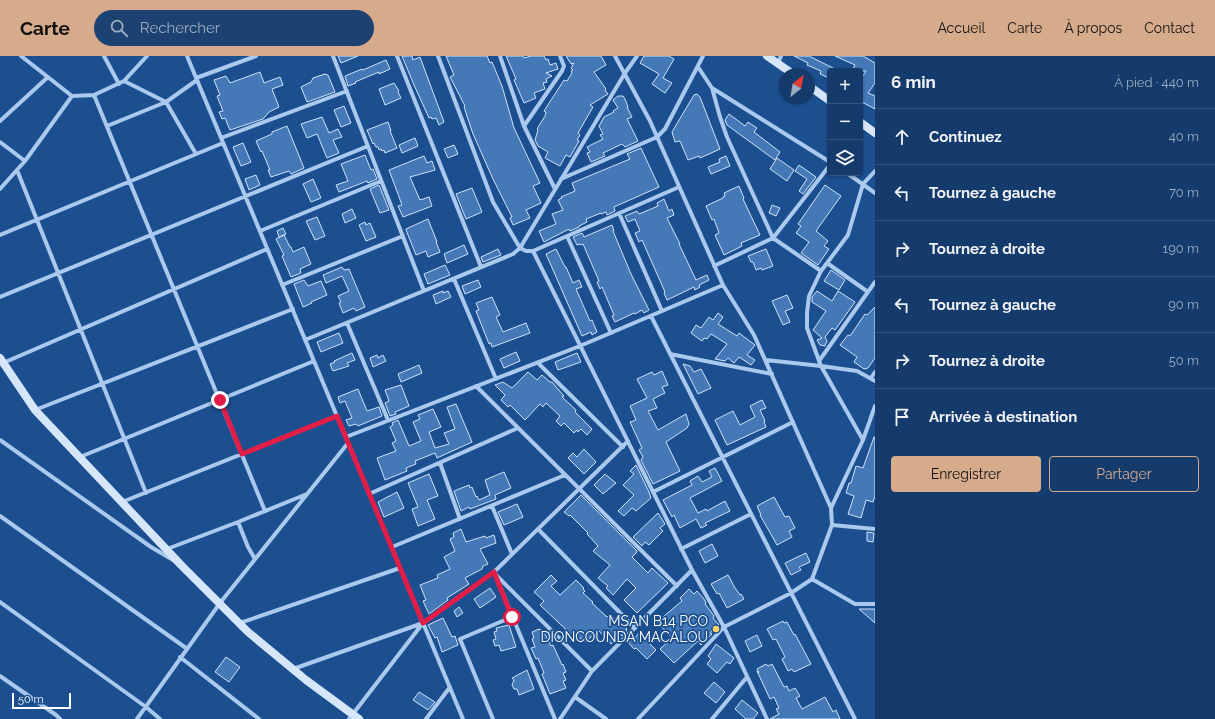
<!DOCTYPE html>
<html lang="fr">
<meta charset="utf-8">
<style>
body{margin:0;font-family:Raleway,sans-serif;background:#1d4271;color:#f1f3f6}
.controls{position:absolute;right:12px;top:12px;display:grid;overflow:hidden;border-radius:4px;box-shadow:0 1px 3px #0004}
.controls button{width:36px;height:36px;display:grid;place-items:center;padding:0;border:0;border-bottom:1px solid #33557e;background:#143b6b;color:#f1f3f6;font:20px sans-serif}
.compass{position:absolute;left:779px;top:12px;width:36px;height:36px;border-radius:50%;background:#143b6b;box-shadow:0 1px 3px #0004;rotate:31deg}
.scale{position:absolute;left:12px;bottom:10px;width:59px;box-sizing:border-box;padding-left:4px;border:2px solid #fff;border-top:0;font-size:11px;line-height:14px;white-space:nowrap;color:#fff;-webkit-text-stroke:3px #1b4f8f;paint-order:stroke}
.stop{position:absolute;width:12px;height:12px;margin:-9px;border:3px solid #e11d48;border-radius:50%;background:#fff}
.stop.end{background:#e11d48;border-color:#fff;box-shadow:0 1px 4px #0008}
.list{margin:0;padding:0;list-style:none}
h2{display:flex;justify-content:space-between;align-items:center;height:52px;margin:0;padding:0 16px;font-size:17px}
h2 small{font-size:13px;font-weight:400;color:#9dadc1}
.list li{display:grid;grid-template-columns:26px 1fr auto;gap:12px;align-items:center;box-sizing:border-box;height:56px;padding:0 16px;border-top:1px solid #33557e}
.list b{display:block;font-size:15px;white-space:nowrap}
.list em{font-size:13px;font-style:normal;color:#9dadc1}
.actions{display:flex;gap:8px;padding:12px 16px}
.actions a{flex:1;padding:9px 0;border:1px solid #d6ab8b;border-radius:4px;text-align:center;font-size:14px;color:#d6ab8b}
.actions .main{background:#d6ab8b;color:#111}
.icon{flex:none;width:22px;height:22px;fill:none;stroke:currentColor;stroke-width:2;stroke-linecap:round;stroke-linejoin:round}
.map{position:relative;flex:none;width:875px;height:663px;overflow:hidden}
header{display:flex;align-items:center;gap:24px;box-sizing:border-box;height:56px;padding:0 20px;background:#d6ab8b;color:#111}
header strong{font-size:19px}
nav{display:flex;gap:22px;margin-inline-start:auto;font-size:14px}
.search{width:280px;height:36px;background:#1d4271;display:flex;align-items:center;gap:10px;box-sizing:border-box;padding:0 14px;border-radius:22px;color:#9dadc1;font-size:15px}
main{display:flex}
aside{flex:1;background:#143b6b}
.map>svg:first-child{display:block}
.building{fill:#4478b7;stroke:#cfe3fa}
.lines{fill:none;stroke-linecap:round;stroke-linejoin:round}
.street{stroke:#a9c9ee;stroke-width:4}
.secondary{stroke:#d6e6fa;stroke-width:8}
.route{stroke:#e11d48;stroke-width:5}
.poi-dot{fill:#ffd166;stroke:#1b4f8f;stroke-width:1.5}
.labels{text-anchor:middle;stroke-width:3.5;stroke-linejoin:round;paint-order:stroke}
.poi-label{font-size:14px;fill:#fff;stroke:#1b4f8f;text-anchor:end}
</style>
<header>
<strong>Carte</strong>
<div class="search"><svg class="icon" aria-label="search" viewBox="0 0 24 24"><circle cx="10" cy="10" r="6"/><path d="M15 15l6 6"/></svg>Rechercher</div>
<nav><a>Accueil</a><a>Carte</a><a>À propos</a><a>Contact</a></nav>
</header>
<main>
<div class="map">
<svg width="875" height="663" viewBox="0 0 875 663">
<rect width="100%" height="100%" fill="#1b4f8f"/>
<path class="building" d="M338,0H358L341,7Z
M402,0H412L413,4L420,1L444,66L439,69L436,62L432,63L431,61L429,62L414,29Z
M446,0H487L490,7L492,6L502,30L514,72L540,127L533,130L541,147L526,154L530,162L513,169L510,162L512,161L493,123L473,78L464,51L465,50L450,21L454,19Z
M506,0H523L524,2L531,0H544L546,4L548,3L550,9L556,7L558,13L546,17L552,20L546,23L547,26L543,27L545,33L534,37L536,42L524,47L514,24L516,23Z
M566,0H601L606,9L594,16L606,33L605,34L608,38L590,49L593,51L578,77L580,79L577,84L579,85L570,101L566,99L560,110L545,102L548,96L538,90L535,84L538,74L537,73L545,60L546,56L544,55L564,24L567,25L572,17L571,15L573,14L571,12L574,7L571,8Z
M644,0H669L674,3L663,22L672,27L665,37L652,28L659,18L640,7Z
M794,0H809L833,12L832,15H830L829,22L820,18L821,15L807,9L808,7Z
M835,0H863L875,7V27L868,37L875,40V53L860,45V33L862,28L860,27V24L866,15H852L855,9Z
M386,4L390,13L379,18V16L355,26L356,27L348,30L345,20L362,13L363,14Z
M260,16L264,27L280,21L283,29L272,33L279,51L269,56L263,63L230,74L225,62L222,63L219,56L223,55L217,40L220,39L214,24L226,20L230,27Z
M325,18L328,19L335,36L307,46L301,31L311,26L313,22Z
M394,27L399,35L398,36L401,42L385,49L379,33Z
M697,38L700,41L720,93L700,102L699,100L688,104L680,85L675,86L672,76L694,39Z
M618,40H623L625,43L628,51H627L632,61L627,63L638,85L625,91L622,88L603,97L605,100L591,106L587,97L590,96L587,91L603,83L600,79L603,78L599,70L604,61L614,56L613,55L618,52L613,44Z
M344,50L351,67L341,71L334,54Z
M729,58L745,70L748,66L757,72L754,76L780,96L775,104L727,69L725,64Z
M322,61L329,77L338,73L342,81L333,84L339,97L327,102L317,78L307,82L301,68Z
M388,66L391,75H390L397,92L385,97L384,94L382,95L381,93L379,94L378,91H376L374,87L373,88L367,74Z
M287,70L304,112L291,118L289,115L271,121L268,114H270L262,95L261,96L256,85L272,78V76Z
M415,82L418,90L402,97L399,89Z
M243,87L251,106L241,110L233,91Z
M454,89L458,98L448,102L444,93Z
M641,92L659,131L614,151L615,155L607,159L606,156L601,158V157L586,163L587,166L579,170V171L570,175L569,173L544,186L539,175L556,168L552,158L563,154L558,144L562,142L561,141L575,135L572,127L630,103L627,98Z
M365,99L371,114L373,113L377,123L368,127L367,125L339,136L336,129L348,125L341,108Z
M424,100L427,107L432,105L435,114L410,121L420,144L429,141L432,150L403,161L398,150L402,149L389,114Z
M726,100L730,110L711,118L708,111L720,106L719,103Z
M777,102L794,114L787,125L770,113Z
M799,109L816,121L803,138L799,135L807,123L795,115Z
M256,119L260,129L249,134L245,123Z
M313,123L321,142L311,146L303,128Z
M379,129L389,154L380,157L370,133Z
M825,129L841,140L816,175L828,185L824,190L829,193L818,209L801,197L809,186L796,177L801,170L798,168Z
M739,130L744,142L743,143L760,179L741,187L742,190L724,199L715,179L719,177L714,163L712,164L706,150L723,142V141L725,140L724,137Z
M472,132L482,156L466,163L456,138Z
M664,143L669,155L672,153L674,159L667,162L680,188H679L696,224L707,219L709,224L699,229L700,231L695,234L694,231L667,244L664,237L665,236L642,184L639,186L635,177L640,175L635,163L628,166L625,160L637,155L639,158L644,156L658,150L657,147Z
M772,149L780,152L776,160L769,157Z
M352,153L356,162L345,167L342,158Z
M317,161L325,180L315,184L306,165Z
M428,163L437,186H436L440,196L428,201L426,195L416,199L406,174V173Z
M365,166L366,169L370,167L376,181L366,185L359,169Z
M612,169L614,175H613L631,218L649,254L644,257L642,254L635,258L634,257L615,266L612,260L614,259L602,231L600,233L597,226L599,225L583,188L581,189L580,188L577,189L573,181L582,177L584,181Z
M283,172L286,178L279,181L277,175Z
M284,179L290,191H291L293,196L304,191L311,208L300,213L301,217L291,221L282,200L284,199L276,183Z
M464,189L468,198L447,207L444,198Z
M498,193L501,199L483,206L481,201Z
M556,193L565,211H566L573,227L579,224L582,231L576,233L590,265L592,264L597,276L592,279L591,276L582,280L546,198Z
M766,193L773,210L762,214L761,212L756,214L753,206H751L748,200Z
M445,209L450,219L428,228L424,218Z
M342,211L344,214L349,213L365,251L356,255L354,252L343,257L339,247L341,246L338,240L349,235L342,220L326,227L323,219Z
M831,214L845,224L839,234L824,225Z
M304,224L308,230L321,225L327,239L311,246L312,247L303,251L294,228Z
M478,224L481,231L465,238L462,230Z
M443,235V237L448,235L451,241L436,248L433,239Z
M817,235L832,245L838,235L855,246L835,274L832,272L825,281L827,285L825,290L820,289L817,284L822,282L813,274L826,255L812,246V241Z
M787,239L793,252L785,255L790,266L783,269L772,245Z
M492,241L500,259L496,261L503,276L526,267L530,277L492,291L491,287L489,288L476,255L479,254L476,247Z
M875,251V302L868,312L864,313L854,306L857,301L840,289L848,279L850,280L865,258L867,259Z
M718,257L723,261L718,268L737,280L739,277L755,289L747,299L755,304L751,309L739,301L734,307L728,302L725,305L715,303L727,288L711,278L707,283L704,282L702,285L691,277L696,269L701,272L709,261L713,264Z
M339,277L343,287L321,296L317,286Z
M516,296L520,305L504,312L500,303Z
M352,297L355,304L347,307L349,310L333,315L330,308L335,306L334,305Z
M577,297L581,306L558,314L555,306Z
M377,299L378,302L383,299L386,305L373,311L370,302Z
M683,308L690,310L694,316L701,313L711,332L698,338Z
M419,309L422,317L401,326L398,318Z
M662,315L668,329L662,331L665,337L653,343L657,352L648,355L658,374L686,358L689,368L687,372L666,386L680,415L653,428L641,404L643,401L639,394L642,392L630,366L636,364L630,350L647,342L637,323L652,316L654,319Z
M528,316L537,324L542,319L550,326H552L564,340L562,341L576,354L575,356L592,373L587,379L581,373L578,376L577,374L574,377L564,367L561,370L556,365L560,360L546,347L543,351L540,348L525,364L510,349L508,351L501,344L505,339L495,329L503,326L512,332Z
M401,329L409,350L395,356L396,358L390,360L385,347L389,345L385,334Z
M358,333L367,355L379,351L382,360L358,370L356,368L349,370L346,364L352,362L345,345L340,347L338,341Z
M762,344L766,352L760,354L765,365L764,366L766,371L727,389L715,364L733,355L740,369L755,361L750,350Z
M456,348L472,386L437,402L435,397L415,405L416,408L406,412L407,415L385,424L377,402L396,395L392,387L396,385L390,371L393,369L392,367L398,364L409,390L421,385L413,366L420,363L418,359L433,353L441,371L429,376L435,392L449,388L444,377L455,373L447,351Z
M874,381H875V440L873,446L866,444L861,462L848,458L854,440L846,437L849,427H851L856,410L863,412Z
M584,393L596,406L584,418L568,402L573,397L577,401Z
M636,409L649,436L651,442L636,455L632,452L624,460L618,455L634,439L623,429L634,418L630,415Z
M715,412L722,425L690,442L698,457L706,453L707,455L725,445L730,455L705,467L707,469L701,472L696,463L680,472L674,459L672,461L663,444L692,429L690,425L698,420L702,426L712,421L709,415Z
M504,416L511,432L495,439L496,443L470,453L469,451L461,455L454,435L469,429L470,432L472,431L476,441L477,440L479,444L490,439L485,424Z
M429,418L438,440L427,444L435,463L418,470L412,453L418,451L408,427Z
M605,418L616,427L603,438L594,429Z
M397,436L404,452L384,461L378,446Z
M581,439L637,495V496L632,501L648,517L652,512L668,527L637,557L624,544L636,532L627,523L613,539L606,532L608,530L598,522L610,509L593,495L598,490L587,478L588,477L570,459L569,460L564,456Z
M774,441L785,461L789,460L795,472L789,475L792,481L777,489L760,459H761L757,450Z
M517,448L523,461L504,469L498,456Z
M658,457L665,468L660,472L663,475L649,489L645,486L642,490L633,481Z
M461,473L466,486L485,480L486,482L494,479L496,487L480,493L488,508L483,510L482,513L465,522L469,528L447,542L448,544L429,558L423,545L426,544L420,529L438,522L437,519L450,513L444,501L455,495L450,483L454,481L453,477Z
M867,476L874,477L873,486L867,485Z
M712,488L718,500L705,507L699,495Z
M806,497L810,506L799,511L801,514L791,519L785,507Z
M551,519L557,525L551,530L560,539L576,524L584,532L583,533L585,535L583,537L593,546L592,547L607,561L610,558L618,566L619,564L627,572L626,573L627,574L622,580L620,578L611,588L598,574L586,586L581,582L578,585L540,549L544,545L534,536Z
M728,519L735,532L740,539L741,538L744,543L727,552L719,537L717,538L711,528Z
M490,532L496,541L480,552L474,543Z
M689,533L694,538L697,535L704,543L706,547L705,548L714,560L713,562L719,569L710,577L712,578L701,589L698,585L674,607L660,593L672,582L657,566L682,545L680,542Z
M459,551L463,557L457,561L454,555Z
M859,553H875V567Z
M443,562L452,581L455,580L458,589L442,596L437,581L435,582L428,569Z
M783,565L784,567L787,566L794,579L795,578L811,608L794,616L792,613L788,615L782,603L785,601L776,583L773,584L767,573Z
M509,569L516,591L501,595L499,589L495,590L493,584L496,583L494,576L497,575L496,572Z
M539,573L540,574L541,573L543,578H545L551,590L553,589L562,609L563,608L566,616L563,617L566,624L563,625L566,632L550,638L542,618L544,617L538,602L536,603L531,592L535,591L532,583L534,582L532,576Z
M639,577L656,594L647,603L636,592L634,593L627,585L632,579L635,582Z
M757,579L762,590L750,596L745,585Z
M716,588L734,602L730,608L727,606L717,617L707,608L711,603L708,600Z
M226,601L240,611L229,626L215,616Z
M766,608L768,610L772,608L784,631L787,630L789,635L795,632L800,640L796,642L802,653L825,641L833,656L836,654L840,663H770L779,658L776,653L779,652L774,641L770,643L757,615L759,617L757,613Z
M527,614L534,633L519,639L517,633H514L512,629L514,624L512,622Z
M714,626L725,636L716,647L704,637Z
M419,636L435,646L428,654L413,644Z
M742,644L758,657L753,663H746L735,653Z"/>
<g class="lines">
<path class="street" d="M21,0L72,40L94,39L124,25L147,0
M104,0L119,28
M187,0L463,663
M333,0L424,235
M397,0L481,211
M438,0L493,146L520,192L625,17L637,0
M500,0L524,70L555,133
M615,0L650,65L723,229L754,279L831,452L832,469L812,523L855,548H875
M778,7L781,0
M698,11L712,32L720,61L727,81L773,182L821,215
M196,22L256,0
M124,25L166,46L196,98
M712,32L830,106
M94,39L265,455
M0,65L48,21
M107,70L166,46L197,24
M524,70L562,15L564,10L560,0
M221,82L347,35
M0,86L25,105
M17,114L146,437
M847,117L875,137
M561,123L657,81L665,73L703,0
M0,133L25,105L72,40
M619,157L662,255
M260,175L381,125
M0,179L223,87
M567,180L611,277
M533,195L692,514L724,571L767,663
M827,207L868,236
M714,210L773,182L830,109
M454,223L496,323
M282,229L403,180
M0,241L368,90
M651,260L855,663
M347,267L388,364
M305,284L513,198L520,192L526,195H533L679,131
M670,298L772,318
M766,304L821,310L857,315L875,325
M819,305L875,226
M3,307L267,193
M538,307L623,391
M871,322L875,316
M476,330L677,530
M35,354L293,253
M346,381L580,290L723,229
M0,384L151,491L173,504
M863,384L821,310L807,272V257L809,240L821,215L848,179L863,128L875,115
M80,401L314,305
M440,407L460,463
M653,436L793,366
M369,438L518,372
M122,446L337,360
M492,450L512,498
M831,452L863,384L875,350
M0,460L186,592
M238,466L248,491L255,503
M832,469L875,473
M538,473L635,572
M392,491L565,419
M167,493L238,466L307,438
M681,493L751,458
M494,516L555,663
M495,518L592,615
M0,546L146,651L160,663
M240,567L400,512
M180,601L259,663
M293,613L423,567L494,516L628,385
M0,620L56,659L60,663
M575,641L606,663
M137,663L220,547L348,387
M349,663L423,567
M426,663L450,631
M493,663L460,583L512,561
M560,663L592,615L692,514
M638,663L724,571L791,537L812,523
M712,663L747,621"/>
<path class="secondary" d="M767,0L793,18
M809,30L830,45
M860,66L875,77
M0,302L35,354L182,510L248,576L306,624L359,663"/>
</g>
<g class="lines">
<path class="route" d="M220,344L242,398L337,360L423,567L494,516L512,561"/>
</g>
<circle class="poi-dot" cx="716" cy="573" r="4"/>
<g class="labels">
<g class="poi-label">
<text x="708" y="570">MSAN B14 PCO<tspan x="708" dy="16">DIONCOUNDA MACALOU</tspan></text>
</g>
</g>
</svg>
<div class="controls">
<button>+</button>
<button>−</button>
<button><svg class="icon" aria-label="layers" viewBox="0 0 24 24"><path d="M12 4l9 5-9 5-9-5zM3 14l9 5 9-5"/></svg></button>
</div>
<svg class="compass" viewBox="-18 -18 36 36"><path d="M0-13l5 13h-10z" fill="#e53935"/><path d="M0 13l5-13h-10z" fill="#9dadc1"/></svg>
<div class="scale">50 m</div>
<div class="stop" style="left:512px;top:561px"></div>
<div class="stop end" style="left:220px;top:344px"></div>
</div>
<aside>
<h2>6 min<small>À pied · 440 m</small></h2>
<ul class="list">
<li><svg class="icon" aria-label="ahead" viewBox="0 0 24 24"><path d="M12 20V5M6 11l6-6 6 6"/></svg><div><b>Continuez</b></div><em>40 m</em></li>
<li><svg class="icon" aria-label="left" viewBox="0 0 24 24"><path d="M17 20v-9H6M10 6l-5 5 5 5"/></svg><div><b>Tournez à gauche</b></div><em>70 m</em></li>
<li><svg class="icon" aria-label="right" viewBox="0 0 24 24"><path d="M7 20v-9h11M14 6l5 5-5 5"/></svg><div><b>Tournez à droite</b></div><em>190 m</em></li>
<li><svg class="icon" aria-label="left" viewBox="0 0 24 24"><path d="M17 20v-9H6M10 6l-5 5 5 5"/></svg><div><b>Tournez à gauche</b></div><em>90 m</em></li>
<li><svg class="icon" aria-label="right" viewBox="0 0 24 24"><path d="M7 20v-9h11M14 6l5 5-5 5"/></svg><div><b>Tournez à droite</b></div><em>50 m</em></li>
<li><svg class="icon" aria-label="arrive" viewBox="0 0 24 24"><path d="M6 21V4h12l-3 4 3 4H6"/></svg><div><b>Arrivée à destination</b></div></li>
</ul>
<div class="actions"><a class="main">Enregistrer</a><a>Partager</a></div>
</aside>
</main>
